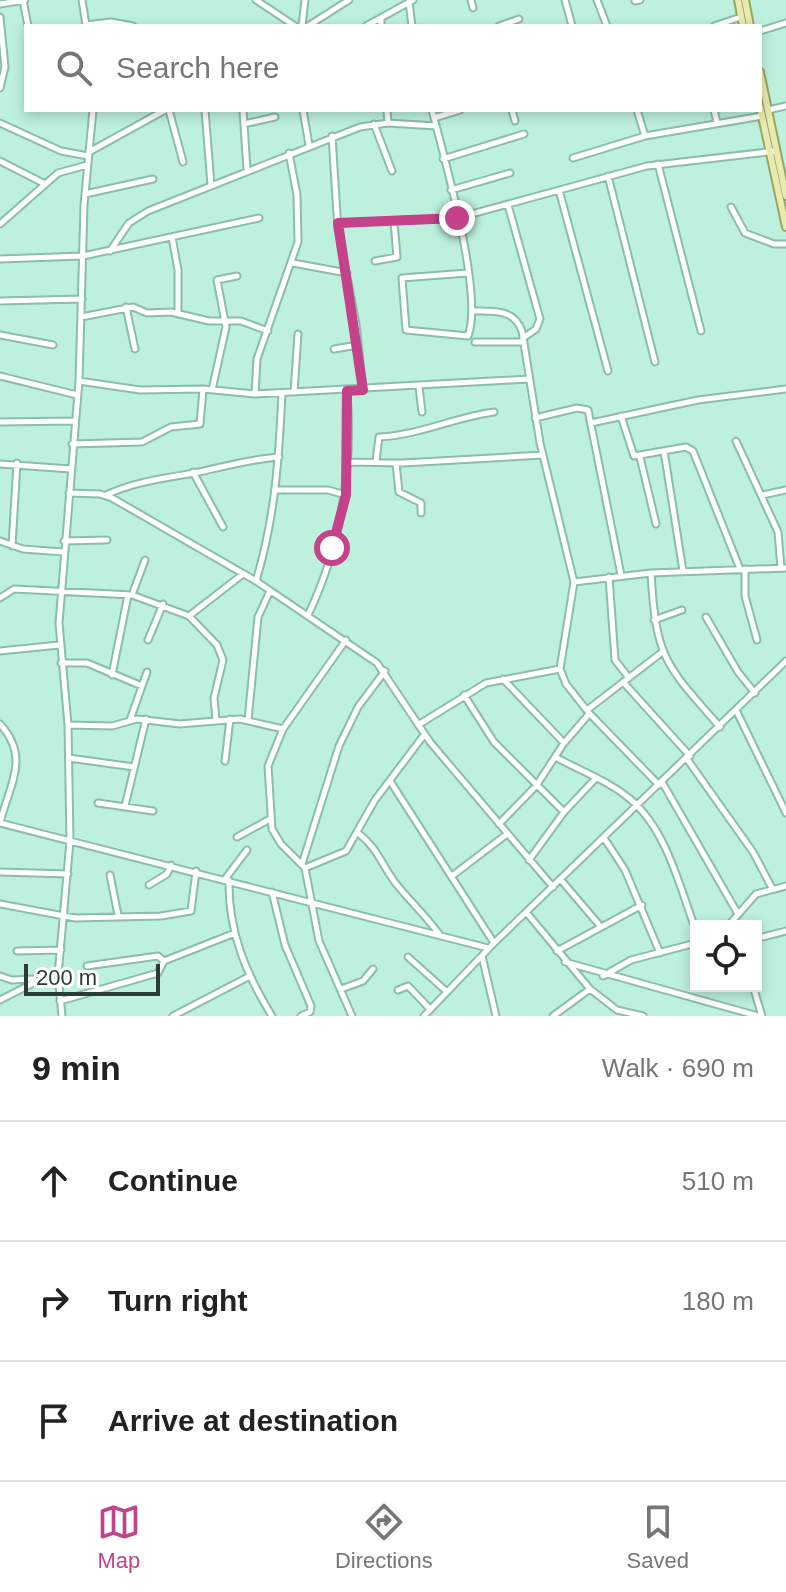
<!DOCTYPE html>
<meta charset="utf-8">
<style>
body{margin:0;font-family:Helvetica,sans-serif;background:#f6f6f6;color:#222}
.controls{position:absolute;right:24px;bottom:24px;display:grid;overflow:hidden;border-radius:0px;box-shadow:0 4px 12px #0003}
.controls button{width:72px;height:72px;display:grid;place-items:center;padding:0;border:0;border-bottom:2px solid #e0e0e0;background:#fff;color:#222;font:40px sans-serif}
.scale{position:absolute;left:24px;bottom:20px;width:136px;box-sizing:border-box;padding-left:8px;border:4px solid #293d36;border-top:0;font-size:22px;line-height:28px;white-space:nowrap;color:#293d36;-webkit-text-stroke:6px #fff;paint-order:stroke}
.stop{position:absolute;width:24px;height:24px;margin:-18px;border:6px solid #c44289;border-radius:50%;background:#fff}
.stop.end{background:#c44289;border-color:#fff;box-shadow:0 2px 8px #0008}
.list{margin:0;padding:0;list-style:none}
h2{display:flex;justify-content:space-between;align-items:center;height:104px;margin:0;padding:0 32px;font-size:34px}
h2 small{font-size:26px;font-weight:400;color:#767676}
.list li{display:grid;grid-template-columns:52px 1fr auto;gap:24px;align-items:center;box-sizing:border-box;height:120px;padding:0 32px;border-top:2px solid #e0e0e0}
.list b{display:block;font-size:30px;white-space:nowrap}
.list em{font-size:26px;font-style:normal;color:#767676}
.icon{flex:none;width:44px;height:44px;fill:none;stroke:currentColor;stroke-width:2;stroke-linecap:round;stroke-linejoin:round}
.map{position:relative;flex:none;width:786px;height:1016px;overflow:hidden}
.search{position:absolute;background:#fff;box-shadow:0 4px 12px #0003;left:24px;right:24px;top:24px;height:88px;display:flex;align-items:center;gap:20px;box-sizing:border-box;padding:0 28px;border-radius:0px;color:#767676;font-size:30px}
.sheet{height:464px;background:#fff}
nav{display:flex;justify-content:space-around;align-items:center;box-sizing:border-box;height:112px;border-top:2px solid #e0e0e0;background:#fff;font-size:22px;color:#767676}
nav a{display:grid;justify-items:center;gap:4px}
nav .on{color:#c44289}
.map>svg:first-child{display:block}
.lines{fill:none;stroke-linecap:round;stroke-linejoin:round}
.minor-casing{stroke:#8bbdab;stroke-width:9}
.major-casing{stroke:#9ba462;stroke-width:10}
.minor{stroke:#fff;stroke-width:5}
.major{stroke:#e8eaaf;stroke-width:6}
.route{stroke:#c44289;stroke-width:10}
</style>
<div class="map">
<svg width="786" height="1016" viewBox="0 0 786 1016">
<rect width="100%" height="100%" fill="#bdf0dd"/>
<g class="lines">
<g class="minor-casing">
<path id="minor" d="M23,0L28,26
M82,0L86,25
M256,0L295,26
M471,0L473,8
M565,0L572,26
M597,0L607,26
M635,1L640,0
M409,2L412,26
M0,4L25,0
M0,17L5,67L0,88
M381,18V26
M86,25L111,22L133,26
M302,26L305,0
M308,26L349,0
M366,26L413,0
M499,26L519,19
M714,26L741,17
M760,31L786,23
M169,110L183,162
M205,110L211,185
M243,110L247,170
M303,110L309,145
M387,110L388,123
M432,110C444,157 484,296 468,336L406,330L402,278L467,273
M512,110L515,121
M637,110L645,136
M714,110L717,122
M768,110L786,106
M434,118L460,110
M0,123L61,151L88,156
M244,124L275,117
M374,124L392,171
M332,136L338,230L356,324L363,390
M89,152L165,110
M573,158L645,136L762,116
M443,159L524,134
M0,161L45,184
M658,164L701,331
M608,176L655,362
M451,190L510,173
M559,190L608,371
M85,194L153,179
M508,205L540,319L536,329L523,338
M731,207L745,233L774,244H786
M338,223L457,218L647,166L776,151
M0,224L58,173L87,165
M172,237L178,270V313
M110,251L129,223L148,211L360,127L388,123L436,126
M0,259L83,256L259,218
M375,261L397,257L394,222
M293,263L347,273
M0,301L82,299
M126,307L135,349
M474,311C494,311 514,309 522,331L540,443L574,582L560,669L566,684L589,713L659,785
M81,317L133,307L147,313L171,312L209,321H241L268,331
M0,335L53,345
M475,342H524
M334,349L358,345
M0,376L77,395
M79,381L140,390L203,389L255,394L529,379
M419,387L422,412
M212,390L226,327L217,280L237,276
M294,392L298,334
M255,394L257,359L298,242L297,195L289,153
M621,416L634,456L686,447L693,451L740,569
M535,418L577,408L588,410L621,575
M0,422L74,421
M591,423L698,400L786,389
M736,441L778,532L781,568
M72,444L142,442L171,427L200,424L203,389
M664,451L683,571
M640,457L656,524
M376,461L379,437C421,435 455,417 494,412
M349,462L403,463L543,455
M396,463L399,492L421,503V513
M0,464L71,469
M193,472L223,527
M277,490H328L346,495
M69,493L100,494L112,498L256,581L377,663L430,742L553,887
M106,495C138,480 170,478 204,471C230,465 252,459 279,457
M762,495L786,490
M0,541L23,549L63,552
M64,541L107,540
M12,546L17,463
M745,569V596L757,640
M651,573C656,659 665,664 720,727
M609,577L615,660L629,678
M256,581C275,518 279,458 282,393
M574,582L651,573L786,568
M132,595L145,560
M0,598L14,589L132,595L189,616L217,645L223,660L214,698L216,720
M308,615C342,544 353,470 347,391
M189,616L243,574
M706,617L738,672L755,693
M654,620L682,610
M148,640L163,604
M346,640L283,729L268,766L272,829L281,844L305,868L319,941L352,1016
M0,651L59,645
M61,663H87L142,686
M112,675L128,595
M503,679L564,743
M624,683L690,756
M464,695L494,742L564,812
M587,710L661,653
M737,712L786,813
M130,720L147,672
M248,720L258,617L270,591
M0,724C31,758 9,785 0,823L488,948
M68,725L112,726L137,719L180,724L240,719L283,729
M418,725L486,683L560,669
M555,757C579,770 609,781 630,799C667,830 680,888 696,931
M69,758L134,767
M687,759L753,852L772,888
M225,761L230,719
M390,781L494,943
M662,782L738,914
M98,803L153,811
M125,806L146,719
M499,824L536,786L564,743L589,714
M358,833C378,848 382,866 397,885C411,902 426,916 439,934
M237,837L270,819
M604,838L625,870L660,953
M529,860L564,812L596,778
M302,864L339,746L358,707L385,671
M305,868L346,851L375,800L424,735
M0,872L68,874
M110,875L118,915
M452,876L507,834
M225,879L247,850
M229,880C228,931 246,974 272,1016
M561,880L601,927
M149,885L167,874L171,865
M272,892L285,945L311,1006L310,1012L301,1016
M0,904L75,918L161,916L191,911L196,871
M526,912L590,989L617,1010L643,1016
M728,926L756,894L786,886
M763,937L786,931
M17,951L61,950
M557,951L642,905
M482,956L496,1016
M408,957L446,991
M565,962L758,1016
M87,966L158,956L164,961L235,933
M0,976L12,980L34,979
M603,976L631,960L696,943
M753,986L762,1016
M341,989L363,981L373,969
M398,990L408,986L430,1009
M0,1000L59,970
M60,1001L158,973L164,961
M62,1016L58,975L70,841L68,725L59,623L79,381L84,205L93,110
M173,1016L248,977
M424,1016L494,943L786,661
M553,1016L590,989"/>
</g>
<g class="major-casing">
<path id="major" d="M738,0L743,26
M745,0L750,26
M760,72L786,196
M760,107L786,227"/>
</g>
<use href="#minor" class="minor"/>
<use href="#major" class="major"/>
</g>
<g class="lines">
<path class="route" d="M332,548L346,495L347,391L363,390L338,223L457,218"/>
</g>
</svg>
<div class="controls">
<button><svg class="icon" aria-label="locate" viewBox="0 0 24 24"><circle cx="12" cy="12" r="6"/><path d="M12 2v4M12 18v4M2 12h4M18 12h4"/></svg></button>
</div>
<div class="scale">200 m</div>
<div class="stop" style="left:332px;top:548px"></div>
<div class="stop end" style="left:457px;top:218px"></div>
<div class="search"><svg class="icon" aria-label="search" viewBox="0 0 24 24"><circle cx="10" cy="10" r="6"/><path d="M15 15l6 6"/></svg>Search here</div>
</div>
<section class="sheet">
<h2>9 min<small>Walk · 690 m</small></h2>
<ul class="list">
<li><svg class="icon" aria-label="ahead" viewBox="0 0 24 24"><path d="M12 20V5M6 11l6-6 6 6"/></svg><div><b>Continue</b></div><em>510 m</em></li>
<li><svg class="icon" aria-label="right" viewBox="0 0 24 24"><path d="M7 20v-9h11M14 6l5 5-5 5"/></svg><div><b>Turn right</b></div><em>180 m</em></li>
<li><svg class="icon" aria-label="arrive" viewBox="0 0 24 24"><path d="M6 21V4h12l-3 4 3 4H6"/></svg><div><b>Arrive at destination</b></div></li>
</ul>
</section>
<nav>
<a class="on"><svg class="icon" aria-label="map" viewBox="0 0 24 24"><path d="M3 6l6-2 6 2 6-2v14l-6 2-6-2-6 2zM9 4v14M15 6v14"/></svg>Map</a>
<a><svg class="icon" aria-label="directions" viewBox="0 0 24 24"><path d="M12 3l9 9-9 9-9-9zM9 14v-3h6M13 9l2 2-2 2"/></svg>Directions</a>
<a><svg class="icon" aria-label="saved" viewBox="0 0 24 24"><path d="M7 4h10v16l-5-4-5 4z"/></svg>Saved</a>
</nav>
